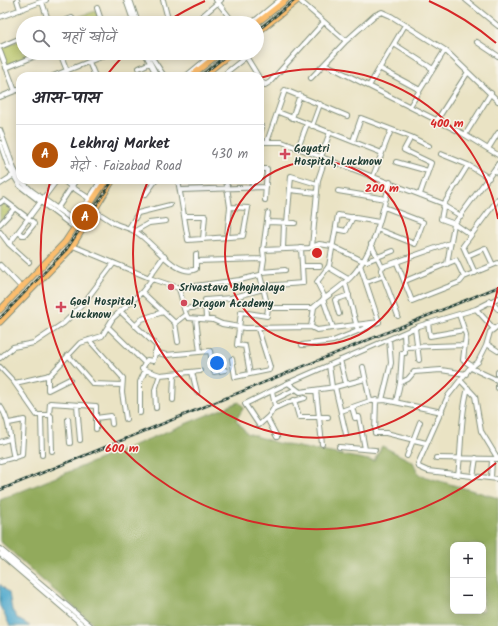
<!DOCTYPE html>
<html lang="hi">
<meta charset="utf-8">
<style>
body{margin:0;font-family:Kalam,"Playpen Sans Deva",sans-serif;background:#f7f7f7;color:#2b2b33}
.controls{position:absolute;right:12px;bottom:12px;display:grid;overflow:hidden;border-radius:8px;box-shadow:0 2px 10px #0003}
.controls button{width:36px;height:36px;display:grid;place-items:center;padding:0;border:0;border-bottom:1px solid #e1e1e2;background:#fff;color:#2b2b33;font:20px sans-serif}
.you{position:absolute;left:217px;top:363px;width:14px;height:14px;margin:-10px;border:3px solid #fff;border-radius:50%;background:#1a73e8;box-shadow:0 0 0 6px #1a73e833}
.badge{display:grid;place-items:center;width:26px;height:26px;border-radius:50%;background:#b45309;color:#fff;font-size:13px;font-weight:700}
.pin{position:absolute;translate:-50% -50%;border:2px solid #fff;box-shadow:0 1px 4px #0006}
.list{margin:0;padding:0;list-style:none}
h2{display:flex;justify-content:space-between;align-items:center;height:52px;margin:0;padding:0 16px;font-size:17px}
h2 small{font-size:13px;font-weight:400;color:#7c7c81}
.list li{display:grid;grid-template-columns:26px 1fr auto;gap:12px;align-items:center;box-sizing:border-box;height:60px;padding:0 16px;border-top:1px solid #e1e1e2}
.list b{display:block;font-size:15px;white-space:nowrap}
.list p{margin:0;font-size:13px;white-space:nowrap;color:#7c7c81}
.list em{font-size:13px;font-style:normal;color:#7c7c81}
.icon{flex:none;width:22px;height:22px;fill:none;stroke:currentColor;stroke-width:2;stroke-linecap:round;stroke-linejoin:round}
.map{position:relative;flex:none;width:498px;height:626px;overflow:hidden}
.search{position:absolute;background:#fff;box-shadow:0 2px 10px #0003;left:16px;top:16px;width:248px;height:44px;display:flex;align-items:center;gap:10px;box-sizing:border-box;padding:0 14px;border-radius:22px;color:#7c7c81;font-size:15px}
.panel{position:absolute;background:#fff;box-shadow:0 2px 10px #0003;left:16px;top:72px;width:248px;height:112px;border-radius:12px}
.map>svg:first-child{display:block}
.green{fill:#b8c568;stroke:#6c814e}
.forest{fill:#92aa5c;stroke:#587448;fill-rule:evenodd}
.water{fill:#4fa9cd;stroke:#377380}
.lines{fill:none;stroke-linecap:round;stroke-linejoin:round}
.minor-casing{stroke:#84907c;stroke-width:6}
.major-casing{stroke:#84907c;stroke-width:7}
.minor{stroke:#fff;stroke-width:4}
.major{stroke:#fbbd6e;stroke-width:5}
.rail-casing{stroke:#1f3d34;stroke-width:2.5}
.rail{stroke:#f7f3e8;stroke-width:1;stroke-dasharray:3;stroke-linecap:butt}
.ring{fill:none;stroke:#d62828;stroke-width:2}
.poi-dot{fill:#d1495b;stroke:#f7f3e8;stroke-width:1.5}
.labels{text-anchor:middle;stroke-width:3;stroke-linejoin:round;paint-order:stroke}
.poi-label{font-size:11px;font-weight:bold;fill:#1f3d34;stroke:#f7f3e8;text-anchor:start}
.centre{fill:#d62828;stroke:#f7f3e8;stroke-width:2}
.ring-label{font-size:12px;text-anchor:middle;font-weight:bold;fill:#d62828;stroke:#f7f3e8;stroke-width:3;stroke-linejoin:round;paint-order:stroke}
</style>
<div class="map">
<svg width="498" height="626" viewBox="0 0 498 626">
<rect width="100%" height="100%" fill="#f7f3e8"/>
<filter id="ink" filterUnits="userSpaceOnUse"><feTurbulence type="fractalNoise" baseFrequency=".025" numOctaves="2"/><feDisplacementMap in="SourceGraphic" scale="8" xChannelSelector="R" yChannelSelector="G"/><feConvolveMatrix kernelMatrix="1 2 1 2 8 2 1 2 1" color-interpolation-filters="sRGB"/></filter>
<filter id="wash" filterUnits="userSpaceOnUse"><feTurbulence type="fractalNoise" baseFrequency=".012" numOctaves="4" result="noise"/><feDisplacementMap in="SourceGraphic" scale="16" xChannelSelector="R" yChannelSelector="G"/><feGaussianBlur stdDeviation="0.9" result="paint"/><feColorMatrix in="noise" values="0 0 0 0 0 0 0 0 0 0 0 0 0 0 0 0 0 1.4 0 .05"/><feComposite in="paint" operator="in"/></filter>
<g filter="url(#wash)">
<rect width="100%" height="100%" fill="#eae3c4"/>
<path class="green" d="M96,11L100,23H77L75,18Z
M23,39V53H33V55L7,65L1,48Z
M3,202L12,209L0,223V204Z"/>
<path class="forest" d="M239,402L244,407L236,420L247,433L277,443L374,461L382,446L413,462L419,475L498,498V626H96L41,579L0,541V500ZM453,545H483V611H453Z"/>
<path class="water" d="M0,584L9,593L12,610L18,619L30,626H10L0,606Z"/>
</g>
<g filter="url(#ink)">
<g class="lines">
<g class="minor-casing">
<path id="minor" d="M17,0L20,10
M126,0L134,23
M130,0L138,23
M163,0L169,23
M216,0L234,23
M299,0L346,41L375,15L382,12L391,16L445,50L498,101
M466,0L498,26
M42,2L49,23
M97,8L102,23
M0,17L46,0
M201,17L221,0
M58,23L72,18L75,23
M252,23L280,0
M477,42L498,56
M394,44L433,69
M0,47L23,37
M0,51L15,91
M60,53L67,71
M145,53L157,76
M149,53L164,76
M244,53L258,76
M89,62L95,76
M325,64L462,133L498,155
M6,68L43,53
M139,68L150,63
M379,68L420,90
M227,72L246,57
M53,76L111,53
M186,76L214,53
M311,78L346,41
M260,80L265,85L270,82L324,22
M369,86L405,25
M0,97L20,89
M410,106L445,50
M278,112L382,153
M292,118L300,95
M437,120L468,72
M260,126L262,127L260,134
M312,126L320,104
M0,130L14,169L20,180
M465,135L491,93
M411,137L404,150L431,163L420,194
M353,141L361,118L411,137L429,146
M260,142H282L444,204
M267,142L285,90L347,116
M0,143L8,166L20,186L75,228L84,230
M298,148L307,124
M488,149L498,133
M441,154L468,165L489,178
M321,157L330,132
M396,162L428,171
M498,164L494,170L498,173
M468,165L444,204L441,219L455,224L471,235
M260,169H267L265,200
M373,176L391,130
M20,180L32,191L79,224
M63,180L69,185
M178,180L188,240L243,236L248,208L230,207
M226,180L230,207L227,237
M252,180L253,187
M0,184L14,175
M72,187L90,199
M180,190L266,187
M290,190L317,193
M338,191L386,199
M145,195L156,180
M0,203L4,200L33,222L34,224L25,235H22L18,232
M444,206L461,216
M57,209L76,180
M95,211C102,215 109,220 116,224C123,227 130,228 136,232C152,241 177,279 196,269V254
M184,216H205L203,239
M267,222L295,223
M74,223L101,180
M287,223L291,176L317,184
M0,224L15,208
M129,228L138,213L170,205
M336,229L346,231L353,217
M377,229L415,244L423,222L384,207
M135,231L149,223L166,221
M0,232L9,244L29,262
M9,244L57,180
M371,244L382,267L381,270L398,316
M73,246L152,279L179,288L240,280L260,275L268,308L267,316L241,312L237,345L245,346L250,374
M312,247L318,180L325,159
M283,249L284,223
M263,250L309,248L319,244L332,246L363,261
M467,256L485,248L493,265
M363,260L367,261L393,251
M196,261L264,259L263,250L268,213
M397,263L412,301L460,282L464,277L498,263
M447,264L454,224L494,170
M0,265L22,288
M302,266H320
M328,267L348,279
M382,267L450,243
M262,272L285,270
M262,272L264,259
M475,273L463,246L498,199
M149,277L164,256
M405,281L456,260L464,277
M367,282L383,276
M263,286L303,283L301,248
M178,287C183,297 182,309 188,318L213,320L222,324L245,328L311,327L317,330L379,322
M142,292L175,323
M325,298L317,282L329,266L338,215L379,222
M323,299L333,328
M490,301L498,309
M268,308H314
M184,309L206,306
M476,309L494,329
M120,311L157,346L153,361L147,360L142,369L160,375L200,371
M339,314L335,300L349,295
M459,314L466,335L463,360L472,366
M196,319L200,352
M206,319L205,300L231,298L263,289
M428,323L430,336L464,330
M135,326L142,319L163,312
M498,326L490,332L486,346L478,362L469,369L448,396L418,464L419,467L428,471L498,479
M108,327L145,363
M311,327L314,307C325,297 339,289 350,278C375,253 381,215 390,182
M415,328L419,360
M358,331L379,322L360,265
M404,333L405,353
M89,340L123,378L122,392L126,419
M178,342L175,323L185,315
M487,344L498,351
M302,345L333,341L358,331L345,282
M405,347L465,345
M155,352L166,355L210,351L214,372L225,370
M68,355L93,384L122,385
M0,358L13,347L34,343L64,323L83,304L114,263
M232,359L235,377L269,370L270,367L258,329
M340,360L346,384
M329,365L332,387
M0,367L14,382L37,415H49L50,403L96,406V429
M363,367L370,401
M471,368L497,380
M192,372L197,392
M498,372V388
M48,375V390L70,379
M461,381L475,396L481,431L498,459
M15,383L50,375L80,343L102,336L113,318L142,292L152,279
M288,383L300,392L335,387L365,379
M400,383L402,353
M335,387L346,434
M316,390L322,444
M272,391L275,406L269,416L259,425L245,404L288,383L419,326L476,309L498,298
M173,400L174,375
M274,400L296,389
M294,400L299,417H328
M376,400L375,433H386L426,443
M382,400L391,363L389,339
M396,402L400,383L408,379L414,372L441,370L466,374
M77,405L80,440
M0,406C11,421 9,440 14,458
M352,407L355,418L359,417L365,449
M156,408L155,390L160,375
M275,408L286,403L305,398
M341,411L370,401L385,400L442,412
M140,413V382L145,371
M41,415L42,455
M49,415L51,416L52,451
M96,418L111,416L112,424
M267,418L277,437
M68,419L70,443
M0,442L9,439
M339,447L375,450
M407,456L420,422
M436,458L498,459
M0,461L22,455L24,420L9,423
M458,475C462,446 460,416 468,388
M473,477L476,458
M491,478L492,459
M0,549L91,626
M0,554L84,626"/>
</g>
<g class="major-casing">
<path id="major" d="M257,23L286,0
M257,33L298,0
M191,76L220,53
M203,76L232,53
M0,310L65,242L106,180
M0,322L70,250L113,180"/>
</g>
<use href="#minor" class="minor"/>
<use href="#major" class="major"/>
<g class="rail-casing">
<path id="rail" d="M257,31L295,0
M201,76L229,53
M0,318L66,250L113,180
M0,490L498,287"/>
</g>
<use href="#rail" class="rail"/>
</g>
</g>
<g class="ring">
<circle cx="317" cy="253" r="92"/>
<path d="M498 287A184 184 0 1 1 148 181M260 78A184 184 0 0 1 498 219"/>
<path d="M496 463A276 276 0 0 1 50 182M106 76A276 276 0 0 1 125 54M165 23A276 276 0 0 1 205 1M429 1A276 276 0 0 1 496 43"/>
</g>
<g class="poi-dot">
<path d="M283 148h4v4h4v4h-4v4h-4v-4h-4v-4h4z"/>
<circle cx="171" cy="287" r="4"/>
<circle cx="184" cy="303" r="4"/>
<path d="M59 301h4v4h4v4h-4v4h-4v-4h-4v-4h4z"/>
</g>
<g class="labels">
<g class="poi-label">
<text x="294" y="152">Gayatri<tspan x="294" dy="13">Hospital, Lucknow</tspan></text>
<text x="179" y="291">Srivastava Bhojnalaya</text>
<text x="70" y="305">Goel Hospital,<tspan x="70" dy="13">Lucknow</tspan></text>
<text x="192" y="307">Dragon Academy</text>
</g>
</g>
<circle cx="317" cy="253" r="6" class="centre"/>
<g class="ring-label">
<text x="447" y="127">400 m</text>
<text x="382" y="192">200 m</text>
<text x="122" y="452">600 m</text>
</g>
</svg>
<div class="controls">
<button>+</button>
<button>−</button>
</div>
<div class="you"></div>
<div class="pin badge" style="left:85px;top:217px">A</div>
<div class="search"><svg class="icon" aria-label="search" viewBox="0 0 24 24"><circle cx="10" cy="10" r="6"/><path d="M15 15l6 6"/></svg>यहाँ खोजें</div>
<section class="panel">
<h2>आस-पास<small></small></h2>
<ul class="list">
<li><span class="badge">A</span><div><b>Lekhraj Market</b><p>मेट्रो · Faizabad Road</p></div><em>430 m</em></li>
</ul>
</section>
</div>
